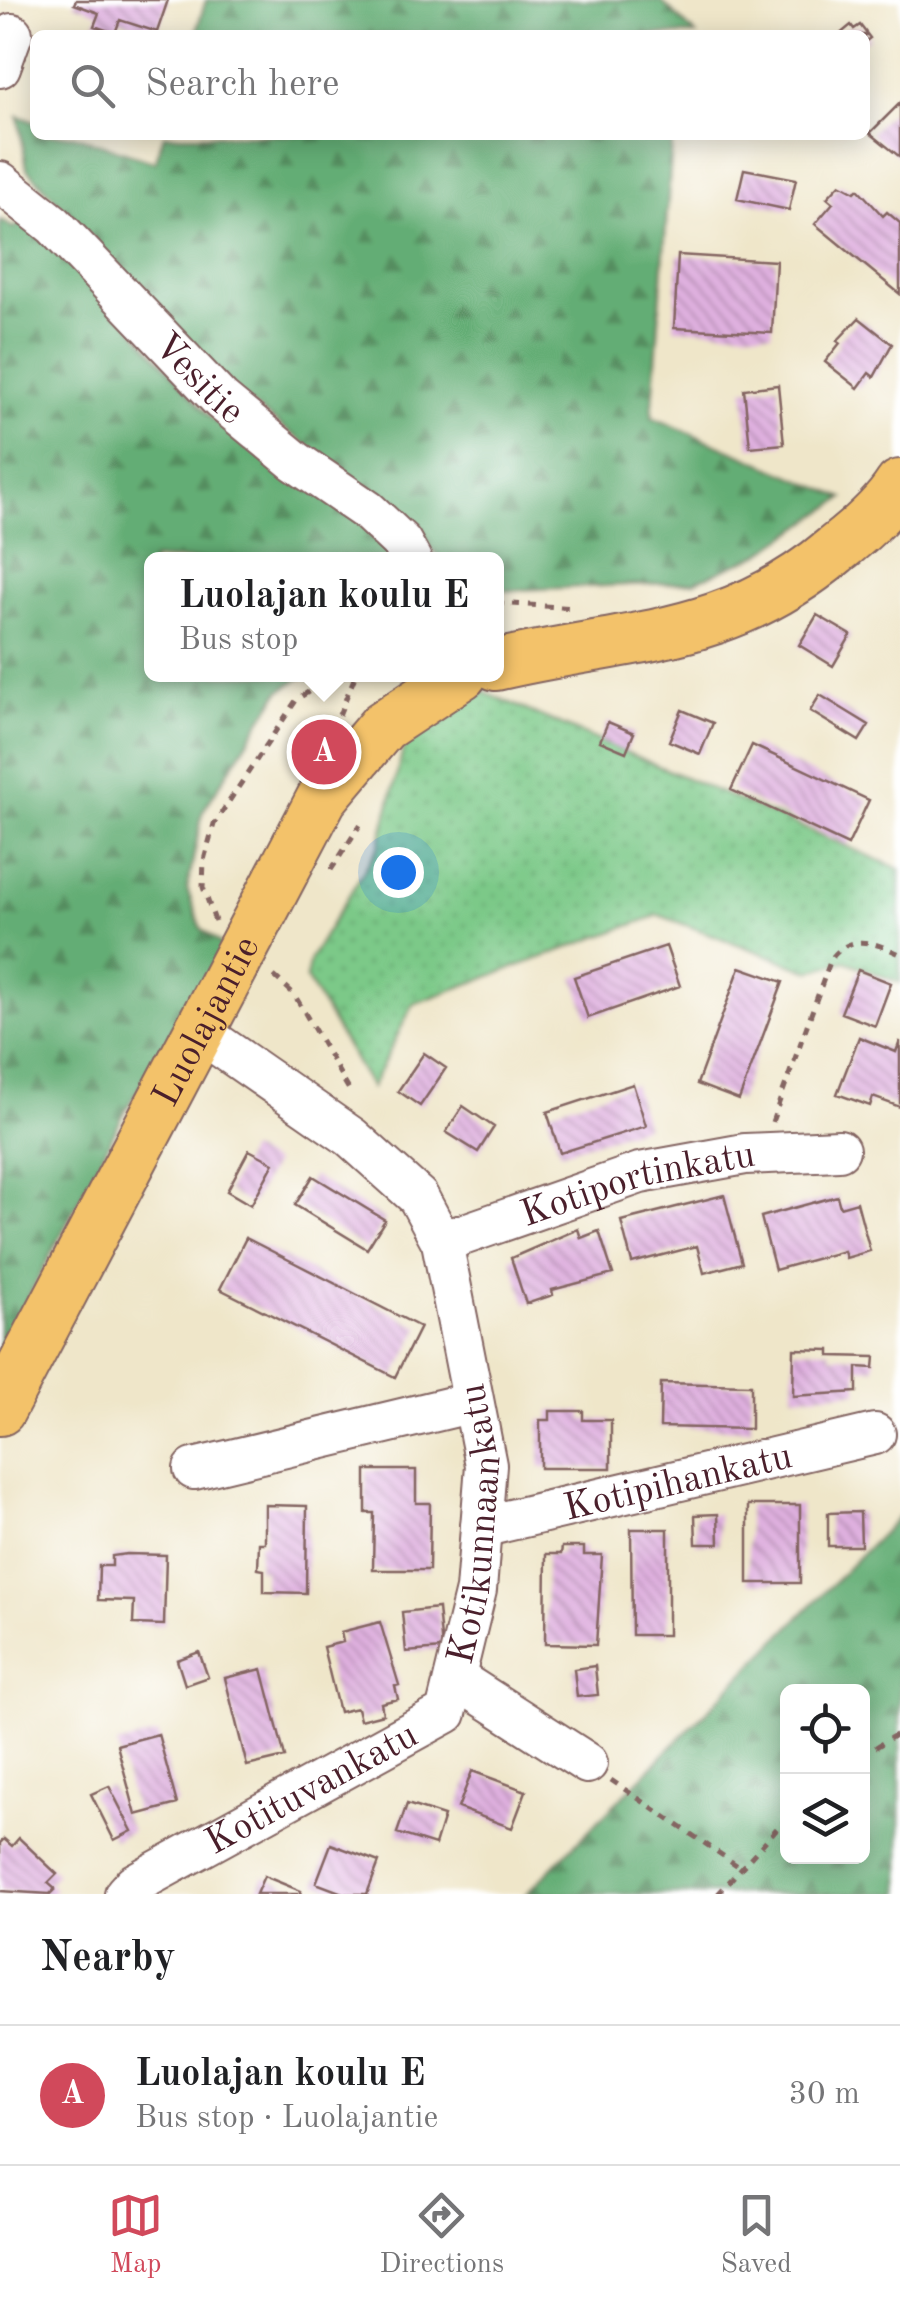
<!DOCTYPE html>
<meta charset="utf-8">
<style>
body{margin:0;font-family:"Old Standard TT",serif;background:#f6f6f6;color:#202124}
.controls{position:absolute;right:30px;bottom:30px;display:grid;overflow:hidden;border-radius:15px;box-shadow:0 5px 25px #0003}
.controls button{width:90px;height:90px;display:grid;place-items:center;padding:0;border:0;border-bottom:2px solid #e0e0e0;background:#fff;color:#202124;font:50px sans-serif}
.you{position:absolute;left:398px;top:872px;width:35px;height:35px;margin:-25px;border:8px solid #fff;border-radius:50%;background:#1a73e8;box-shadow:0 0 0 15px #1a73e833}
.badge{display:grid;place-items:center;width:65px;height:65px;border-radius:50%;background:#d1495b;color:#fff;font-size:32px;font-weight:700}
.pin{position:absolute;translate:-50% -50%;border:5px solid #fff;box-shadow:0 2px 10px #0006}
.popup{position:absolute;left:144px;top:552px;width:360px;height:130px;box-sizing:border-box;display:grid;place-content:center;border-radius:15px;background:#fff;filter:drop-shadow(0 2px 8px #0005);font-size:32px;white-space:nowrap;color:#757577}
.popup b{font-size:38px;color:#202124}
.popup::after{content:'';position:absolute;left:50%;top:100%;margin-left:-20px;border:20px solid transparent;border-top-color:#fff}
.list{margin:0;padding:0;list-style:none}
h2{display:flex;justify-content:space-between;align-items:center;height:130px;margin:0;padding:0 40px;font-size:42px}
h2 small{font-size:32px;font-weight:400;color:#757577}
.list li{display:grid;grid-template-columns:65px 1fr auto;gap:30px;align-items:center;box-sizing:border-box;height:140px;padding:0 40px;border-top:2px solid #e0e0e0}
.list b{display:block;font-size:38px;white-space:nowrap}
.list p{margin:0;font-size:32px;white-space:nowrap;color:#757577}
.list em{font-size:32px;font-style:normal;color:#757577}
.icon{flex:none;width:55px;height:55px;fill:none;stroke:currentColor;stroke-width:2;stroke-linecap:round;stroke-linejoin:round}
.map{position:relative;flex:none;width:900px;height:1894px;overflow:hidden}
.search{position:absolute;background:#fff;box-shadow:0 5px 25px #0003;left:30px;right:30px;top:30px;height:110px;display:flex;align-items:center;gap:25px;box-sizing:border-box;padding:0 35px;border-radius:15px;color:#757577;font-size:38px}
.sheet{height:270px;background:#fff}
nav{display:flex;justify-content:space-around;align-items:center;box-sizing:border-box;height:140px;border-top:2px solid #e0e0e0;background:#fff;font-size:28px;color:#757577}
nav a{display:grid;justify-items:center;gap:5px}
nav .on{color:#d1495b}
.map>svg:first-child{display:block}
.grass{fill:url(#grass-dots);stroke:#62745a;stroke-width:2.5}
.forest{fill:url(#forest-firs);stroke:#576650;stroke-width:2.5;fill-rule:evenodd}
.building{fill:url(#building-back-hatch)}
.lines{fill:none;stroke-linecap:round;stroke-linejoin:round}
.minor-casing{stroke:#846562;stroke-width:44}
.major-casing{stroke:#846562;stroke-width:54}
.path{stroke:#846562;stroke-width:5;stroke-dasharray:8 8;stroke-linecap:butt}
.minor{stroke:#fff;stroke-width:40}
.major{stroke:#f3c26a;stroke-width:50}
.labels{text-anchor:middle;stroke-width:9;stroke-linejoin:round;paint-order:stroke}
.street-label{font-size:38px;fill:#4a1f2b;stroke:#fff}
</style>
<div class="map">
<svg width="900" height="1894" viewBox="0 0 900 1894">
<defs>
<pattern id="grass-dots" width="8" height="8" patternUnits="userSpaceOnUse" patternTransform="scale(2.5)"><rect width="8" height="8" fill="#7bc988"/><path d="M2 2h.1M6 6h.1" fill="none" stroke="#6cac76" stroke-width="1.8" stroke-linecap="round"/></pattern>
<pattern id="forest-firs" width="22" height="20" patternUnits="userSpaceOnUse" patternTransform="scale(2.5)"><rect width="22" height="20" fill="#64ad74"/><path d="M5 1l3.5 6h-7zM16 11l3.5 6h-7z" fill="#548c5f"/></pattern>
<pattern id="building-back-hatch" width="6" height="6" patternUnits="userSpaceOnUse" patternTransform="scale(2.5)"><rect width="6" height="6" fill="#dfb0df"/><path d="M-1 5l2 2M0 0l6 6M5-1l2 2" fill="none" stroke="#b78fb5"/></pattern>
</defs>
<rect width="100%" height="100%" fill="#fff"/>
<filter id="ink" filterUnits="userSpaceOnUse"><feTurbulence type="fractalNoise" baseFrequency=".01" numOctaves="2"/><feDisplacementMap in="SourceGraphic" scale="20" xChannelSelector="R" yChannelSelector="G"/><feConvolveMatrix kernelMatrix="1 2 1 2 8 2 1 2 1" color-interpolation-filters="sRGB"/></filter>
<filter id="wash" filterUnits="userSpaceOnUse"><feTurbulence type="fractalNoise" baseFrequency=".0048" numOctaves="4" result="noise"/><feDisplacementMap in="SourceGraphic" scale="40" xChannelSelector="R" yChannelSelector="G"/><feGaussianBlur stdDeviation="2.25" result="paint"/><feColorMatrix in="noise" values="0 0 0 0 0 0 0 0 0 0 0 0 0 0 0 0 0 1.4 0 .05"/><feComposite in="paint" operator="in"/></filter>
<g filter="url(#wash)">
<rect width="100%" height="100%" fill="#efe6c9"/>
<path class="grass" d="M475,688L900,869V983L846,961L810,971L659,915L413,1004L371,1088L306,978L310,959L379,846L406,738Z"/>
<path class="forest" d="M206,0H660L696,35H195Z
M18,116L35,122V135H74L155,162L164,135H680L672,143L652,417L844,498L760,554L694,582L497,591L496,560L441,559L392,507L236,393L27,169Z
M33,214L212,419L356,516L399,559L152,560V674L305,675L280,691L203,811L187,889L201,928L224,947L128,1106L0,1352V220L14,228Z
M900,1515V1894H526ZM788,1692H862V1856H788Z"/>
<g id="blocks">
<path class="building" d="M76,0H168L157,32L120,20L115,33L94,26L99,13L74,4Z
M851,25L854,29L860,25L870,38L865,42V35H839Z
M900,103V157L870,133Z
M744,169L796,179L789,210L737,199Z
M840,184L855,192L858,189L883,216L887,212L900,223V294L815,224L833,203L827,198Z
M678,255L776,261L772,333L674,328Z
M859,318L892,344L874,377L869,373L858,388L825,362L840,343L837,341Z
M778,385L784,444L750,447L744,389Z
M817,615L851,635L833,666L799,645Z
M820,695L869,725L859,741L810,711Z
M682,710L713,723L700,754L669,741Z
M608,722L634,733L626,752L600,741Z
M752,745L869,800L848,845L731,790Z
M666,946L680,986L588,1018L574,977Z
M740,967L783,982L739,1100L697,1084Z
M858,970L891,983L875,1026L841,1013Z
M859,1037L896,1052L900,1041V1107L873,1097L870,1106L837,1094Z
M424,1053L446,1068L420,1106L398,1091Z
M633,1084L646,1126L560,1153L547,1112Z
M463,1106L494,1127L478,1152L446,1132Z
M249,1150L274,1163L251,1205L227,1191Z
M313,1176L385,1220L367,1249L295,1205Z
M724,1195L742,1263L704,1273L697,1246L632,1263L621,1221Z
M837,1196L840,1207L857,1202L870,1251L846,1258L844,1251L775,1270L761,1217Z
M578,1229L581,1238L599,1231L613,1274L552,1290L553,1295L526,1304L511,1258Z
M246,1238L420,1327L395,1377L220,1289Z
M794,1349L830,1350V1356L875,1357L874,1368L857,1367V1392L793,1396Z
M661,1383L751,1385V1429L660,1427Z
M550,1411H583V1420H611V1468H540V1420H550Z
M366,1470H416V1503H430L429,1570H373L374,1513H366Z
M265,1505L307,1506L306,1593L264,1592V1570L258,1569L259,1543H265Z
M748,1505H800V1583H748Z
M860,1512L861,1546H828V1513Z
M718,1514L719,1544H696L695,1515Z
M631,1529H668V1635H632Z
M562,1547H584V1555H602L596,1645L545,1644L546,1554H561Z
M127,1554L166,1555L164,1625L133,1624L134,1601L98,1600L99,1566H112V1556Z
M438,1608L442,1649L406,1652L402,1612Z
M380,1622L399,1685L395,1686L398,1699L381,1703L383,1714L360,1720L357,1708L339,1712L323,1647L343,1642L341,1632Z
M199,1652L208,1677L185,1685L177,1660Z
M595,1666L598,1695L577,1697L574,1669Z
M262,1669L285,1757L247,1766L225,1678Z
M158,1734L177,1804L136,1815L117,1745Z
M472,1771L526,1791L512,1828L458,1808Z
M109,1786L132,1831L114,1840L91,1794Z
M407,1804L444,1816L435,1845L397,1833Z
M19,1838L57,1874L48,1883L55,1889L50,1894L0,1891V1843L4,1839L12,1846Z
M331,1844L379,1862L367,1894H345L316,1883Z
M264,1876L301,1891L300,1894H256Z"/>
</g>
</g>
<g filter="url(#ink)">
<use href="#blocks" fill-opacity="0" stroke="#846562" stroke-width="2.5"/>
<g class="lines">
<g class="minor-casing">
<g id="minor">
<path d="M0,67L12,34"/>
<path id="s1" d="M0,182L54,225L221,400L295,461L368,511L401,542L411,560"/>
<path id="s2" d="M442,1242L640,1173L745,1154L839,1150"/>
<path d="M194,1469L473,1402"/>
<path id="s3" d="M481,1527L875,1434"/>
<path d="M455,1678L587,1763"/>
<path id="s4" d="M125,1894L134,1884L446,1713L476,1590L486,1465L442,1242L418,1197L351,1137L197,1030"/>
</g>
</g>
<g class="major-casing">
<g id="major">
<path d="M496,665C627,634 726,642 835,550C858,532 884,510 900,485"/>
<path id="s5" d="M0,1410L322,798L383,726L462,674"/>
</g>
</g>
<path class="path" d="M496,603L574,608
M339,715L356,674
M331,870L360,825
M215,921L203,887L204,860L214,824L297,699L337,674
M274,976L294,994L352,1095
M772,1122L831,959C851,933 873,942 900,954
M862,1756L900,1732
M611,1780L741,1868
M718,1894L788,1816"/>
<use href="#minor" class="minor"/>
<use href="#major" class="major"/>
</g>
</g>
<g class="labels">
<g class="street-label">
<text dy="13" stroke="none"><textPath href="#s1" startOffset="280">Vesitie</textPath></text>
<text dy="13" stroke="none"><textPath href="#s5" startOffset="440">Luolajantie</textPath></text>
<text dy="13" stroke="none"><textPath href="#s2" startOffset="205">Kotiportinkatu</textPath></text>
<text dy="13" stroke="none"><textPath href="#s3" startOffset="202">Kotipihankatu</textPath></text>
<text dy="13" stroke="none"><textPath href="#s4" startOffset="562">Kotikunnaankatu</textPath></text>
<text dy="13" stroke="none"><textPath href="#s4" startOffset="215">Kotituvankatu</textPath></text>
</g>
</g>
</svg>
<div class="controls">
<button><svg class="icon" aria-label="locate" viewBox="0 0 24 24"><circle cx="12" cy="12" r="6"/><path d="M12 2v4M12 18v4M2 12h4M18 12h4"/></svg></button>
<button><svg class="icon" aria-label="layers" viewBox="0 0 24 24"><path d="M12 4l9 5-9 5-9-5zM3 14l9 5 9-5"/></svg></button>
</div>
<div class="you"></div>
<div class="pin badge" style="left:324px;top:752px">A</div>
<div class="popup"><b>Luolajan koulu E</b>Bus stop</div>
<div class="search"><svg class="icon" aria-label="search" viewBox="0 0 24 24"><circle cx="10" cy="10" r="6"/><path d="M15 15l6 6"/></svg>Search here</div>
</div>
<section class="sheet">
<h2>Nearby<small></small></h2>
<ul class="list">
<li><span class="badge">A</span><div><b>Luolajan koulu E</b><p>Bus stop · Luolajantie</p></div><em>30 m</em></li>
</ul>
</section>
<nav>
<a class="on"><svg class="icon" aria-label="map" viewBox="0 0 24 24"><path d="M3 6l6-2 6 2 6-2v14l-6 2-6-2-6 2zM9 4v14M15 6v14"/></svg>Map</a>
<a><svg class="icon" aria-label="directions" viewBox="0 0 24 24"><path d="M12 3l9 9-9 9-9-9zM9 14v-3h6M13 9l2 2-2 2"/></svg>Directions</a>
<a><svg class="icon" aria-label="saved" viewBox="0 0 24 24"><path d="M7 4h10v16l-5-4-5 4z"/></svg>Saved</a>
</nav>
